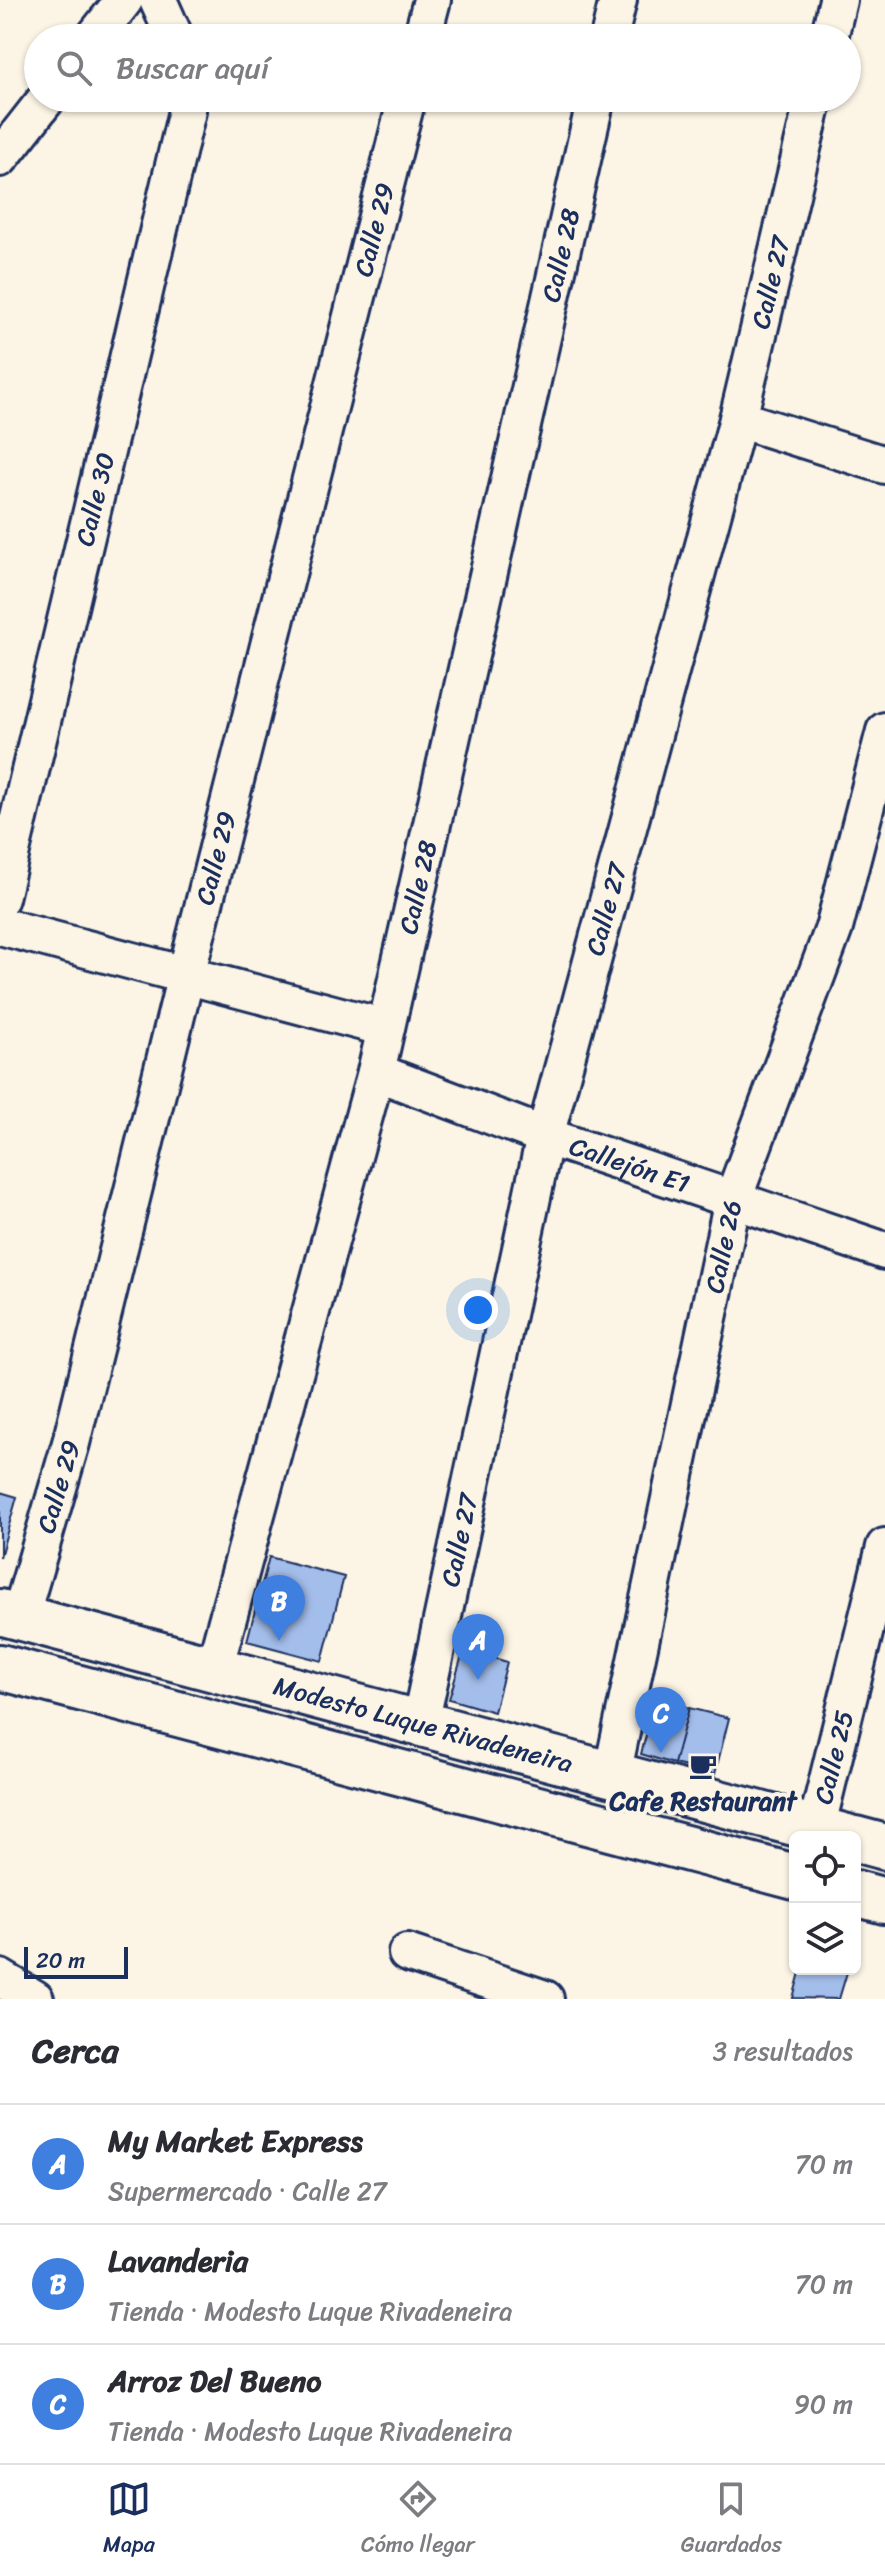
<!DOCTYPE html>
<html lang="es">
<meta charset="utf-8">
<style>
body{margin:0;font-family:Sriracha,sans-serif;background:#f7f7f7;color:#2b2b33}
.controls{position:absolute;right:24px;bottom:24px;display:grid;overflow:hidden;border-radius:12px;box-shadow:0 2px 6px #0004}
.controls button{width:72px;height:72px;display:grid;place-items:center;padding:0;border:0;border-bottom:2px solid #e1e1e2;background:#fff;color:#2b2b33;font:40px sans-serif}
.scale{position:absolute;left:24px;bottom:20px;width:104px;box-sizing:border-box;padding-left:8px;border:4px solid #1b2f5e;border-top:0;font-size:22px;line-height:28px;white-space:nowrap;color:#1b2f5e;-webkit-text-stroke:6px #fcf5e5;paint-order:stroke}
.you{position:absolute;left:478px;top:1310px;width:28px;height:28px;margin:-20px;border:6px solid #fff;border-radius:50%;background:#1a73e8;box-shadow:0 0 0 12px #1a73e833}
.badge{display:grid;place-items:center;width:52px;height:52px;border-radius:50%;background:#1b2f5e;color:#fff;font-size:26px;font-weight:700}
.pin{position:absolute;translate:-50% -66px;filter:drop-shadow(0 2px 4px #0008)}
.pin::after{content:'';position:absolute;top:42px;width:28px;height:24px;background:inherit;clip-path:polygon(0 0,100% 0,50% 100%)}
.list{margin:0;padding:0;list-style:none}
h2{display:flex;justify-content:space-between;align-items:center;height:104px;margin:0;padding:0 32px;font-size:34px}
h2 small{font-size:26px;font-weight:400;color:#7c7c81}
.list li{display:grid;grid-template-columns:52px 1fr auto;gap:24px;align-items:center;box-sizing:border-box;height:120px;padding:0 32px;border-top:2px solid #e1e1e2}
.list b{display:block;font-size:30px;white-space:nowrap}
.list p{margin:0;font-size:26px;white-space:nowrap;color:#7c7c81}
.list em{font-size:26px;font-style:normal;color:#7c7c81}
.icon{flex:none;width:44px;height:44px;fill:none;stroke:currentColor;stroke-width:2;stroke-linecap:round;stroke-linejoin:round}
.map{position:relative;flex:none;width:885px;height:1999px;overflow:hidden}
.search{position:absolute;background:#fff;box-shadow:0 2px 6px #0004;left:24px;right:24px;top:24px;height:88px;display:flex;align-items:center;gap:20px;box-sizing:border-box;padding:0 28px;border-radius:44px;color:#7c7c81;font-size:30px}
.sheet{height:464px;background:#fff}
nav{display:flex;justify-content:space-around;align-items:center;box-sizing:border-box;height:112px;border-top:2px solid #e1e1e2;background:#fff;font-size:22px;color:#7c7c81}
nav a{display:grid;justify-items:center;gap:4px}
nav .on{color:#1b2f5e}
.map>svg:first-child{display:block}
.building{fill:#a4beeb;stroke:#1b2f5e;stroke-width:2}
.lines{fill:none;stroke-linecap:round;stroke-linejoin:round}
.street-casing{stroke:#1b2f5e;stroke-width:42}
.secondary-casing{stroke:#1b2f5e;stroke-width:50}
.street{stroke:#fcf5e5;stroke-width:36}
.secondary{stroke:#fcf5e5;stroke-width:44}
.labels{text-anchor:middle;stroke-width:8;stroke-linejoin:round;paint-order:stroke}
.street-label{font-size:26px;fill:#1b2f5e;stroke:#fcf5e5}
.poi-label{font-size:26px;font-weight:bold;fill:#1b2f5e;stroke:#fcf5e5}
</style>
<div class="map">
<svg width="885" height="1999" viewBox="0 0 885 1999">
<rect width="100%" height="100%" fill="#fcf5e5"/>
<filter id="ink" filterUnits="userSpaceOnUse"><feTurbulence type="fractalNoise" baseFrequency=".0125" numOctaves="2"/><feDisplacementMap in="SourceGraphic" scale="16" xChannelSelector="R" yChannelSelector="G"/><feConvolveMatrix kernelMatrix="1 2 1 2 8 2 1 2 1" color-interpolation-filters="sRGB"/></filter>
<g filter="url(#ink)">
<path class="building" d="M0,1492L17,1497L0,1557Z
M269,1557L344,1577L322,1661L247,1641Z
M464,1649L507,1662L494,1712L449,1699Z
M656,1698L689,1708L674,1764L641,1754Z
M689,1708L729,1718L715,1774L674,1764Z
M801,1969H848L839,1999L793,1998Z"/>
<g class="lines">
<g class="street-casing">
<g id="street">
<path d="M158,0L175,38"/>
<path d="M94,38L124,0"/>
<path d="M422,38L432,0"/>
<path d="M609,38L618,0"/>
<path d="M829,38L838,0"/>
<path d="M0,158L47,98"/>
<path d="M738,419L885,465"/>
<path id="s1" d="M0,898L187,111L186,98"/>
<path d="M0,926L386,1028"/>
<path id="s2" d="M376,1072L545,1136L885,1251"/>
<path id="s3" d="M20,1617L71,1443L186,975L407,98"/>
<path id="s4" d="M214,1669L376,1072L596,98"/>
<path id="s5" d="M420,1724L545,1136L738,419L814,98"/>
<path id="s6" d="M612,1775L733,1199L834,928L885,731"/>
<path id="s7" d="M816,1829L885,1547"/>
<path d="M407,1953L545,1999"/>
<path d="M0,1978L35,1999"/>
</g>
</g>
<g class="secondary-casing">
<g id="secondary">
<path id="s8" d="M0,1612L847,1837"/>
<path d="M0,1667L795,1877"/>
<path d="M855,1839L885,1847"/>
<path d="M855,1893L885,1901"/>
</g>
</g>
<use href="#street" class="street"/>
<use href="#secondary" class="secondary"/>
</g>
</g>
<defs>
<g id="cafe-bare" transform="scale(2.16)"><path d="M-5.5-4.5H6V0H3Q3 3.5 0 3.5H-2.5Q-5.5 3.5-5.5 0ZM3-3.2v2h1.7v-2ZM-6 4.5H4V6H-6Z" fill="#1b2f5e" stroke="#fcf5e5" stroke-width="2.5" paint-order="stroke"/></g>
</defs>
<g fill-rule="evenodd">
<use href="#cafe-bare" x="703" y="1766"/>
</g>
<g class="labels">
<g class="street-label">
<text dy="9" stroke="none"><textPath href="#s3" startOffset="1432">Calle 29</textPath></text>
<text dy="9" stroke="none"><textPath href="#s4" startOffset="1456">Calle 28</textPath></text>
<text dy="9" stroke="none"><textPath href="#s5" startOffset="1484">Calle 27</textPath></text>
<text dy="9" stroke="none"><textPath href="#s1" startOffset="410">Calle 30</textPath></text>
<text dy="9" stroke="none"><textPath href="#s3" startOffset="784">Calle 29</textPath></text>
<text dy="9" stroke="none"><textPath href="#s4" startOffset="808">Calle 28</textPath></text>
<text dy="9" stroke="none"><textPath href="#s5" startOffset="836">Calle 27</textPath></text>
<text dy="9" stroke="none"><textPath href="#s2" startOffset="270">Callejón E1</textPath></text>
<text dy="9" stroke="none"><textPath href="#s6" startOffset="540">Calle 26</textPath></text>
<text dy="9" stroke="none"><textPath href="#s3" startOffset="136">Calle 29</textPath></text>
<text dy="9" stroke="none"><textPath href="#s5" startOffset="188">Calle 27</textPath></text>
<text dy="9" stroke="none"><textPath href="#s8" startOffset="438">Modesto Luque Rivadeneira</textPath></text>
<text dy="9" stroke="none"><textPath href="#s7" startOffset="74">Calle 25</textPath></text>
</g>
<g class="poi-label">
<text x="703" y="1810">Cafe Restaurant</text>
</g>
</g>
</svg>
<div class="controls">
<button><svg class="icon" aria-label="locate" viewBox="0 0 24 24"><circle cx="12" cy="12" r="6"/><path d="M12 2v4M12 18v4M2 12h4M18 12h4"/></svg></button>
<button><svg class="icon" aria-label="layers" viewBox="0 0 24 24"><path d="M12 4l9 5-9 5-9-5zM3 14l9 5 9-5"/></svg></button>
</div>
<div class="scale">20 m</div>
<div class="you"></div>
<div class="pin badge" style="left:478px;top:1680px;background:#3f7fe0">A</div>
<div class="pin badge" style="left:279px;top:1641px;background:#3f7fe0">B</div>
<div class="pin badge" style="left:661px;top:1753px;background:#3f7fe0">C</div>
<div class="search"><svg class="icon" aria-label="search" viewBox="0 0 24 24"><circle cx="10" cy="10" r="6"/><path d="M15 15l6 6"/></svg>Buscar aquí</div>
</div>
<section class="sheet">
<h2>Cerca<small>3 resultados</small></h2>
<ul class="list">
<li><span class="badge" style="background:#3f7fe0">A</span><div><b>My Market Express</b><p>Supermercado · Calle 27</p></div><em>70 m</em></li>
<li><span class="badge" style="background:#3f7fe0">B</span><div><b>Lavanderia</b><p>Tienda · Modesto Luque Rivadeneira</p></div><em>70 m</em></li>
<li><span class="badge" style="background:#3f7fe0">C</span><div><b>Arroz Del Bueno</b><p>Tienda · Modesto Luque Rivadeneira</p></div><em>90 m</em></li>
</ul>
</section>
<nav>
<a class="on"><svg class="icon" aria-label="map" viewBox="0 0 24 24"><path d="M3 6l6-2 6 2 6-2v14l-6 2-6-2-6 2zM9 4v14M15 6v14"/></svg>Mapa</a>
<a><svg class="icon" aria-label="directions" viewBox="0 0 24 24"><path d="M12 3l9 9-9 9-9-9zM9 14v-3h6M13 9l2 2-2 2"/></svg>Cómo llegar</a>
<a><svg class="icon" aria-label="saved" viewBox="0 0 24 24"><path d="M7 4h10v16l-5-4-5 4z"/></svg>Guardados</a>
</nav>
